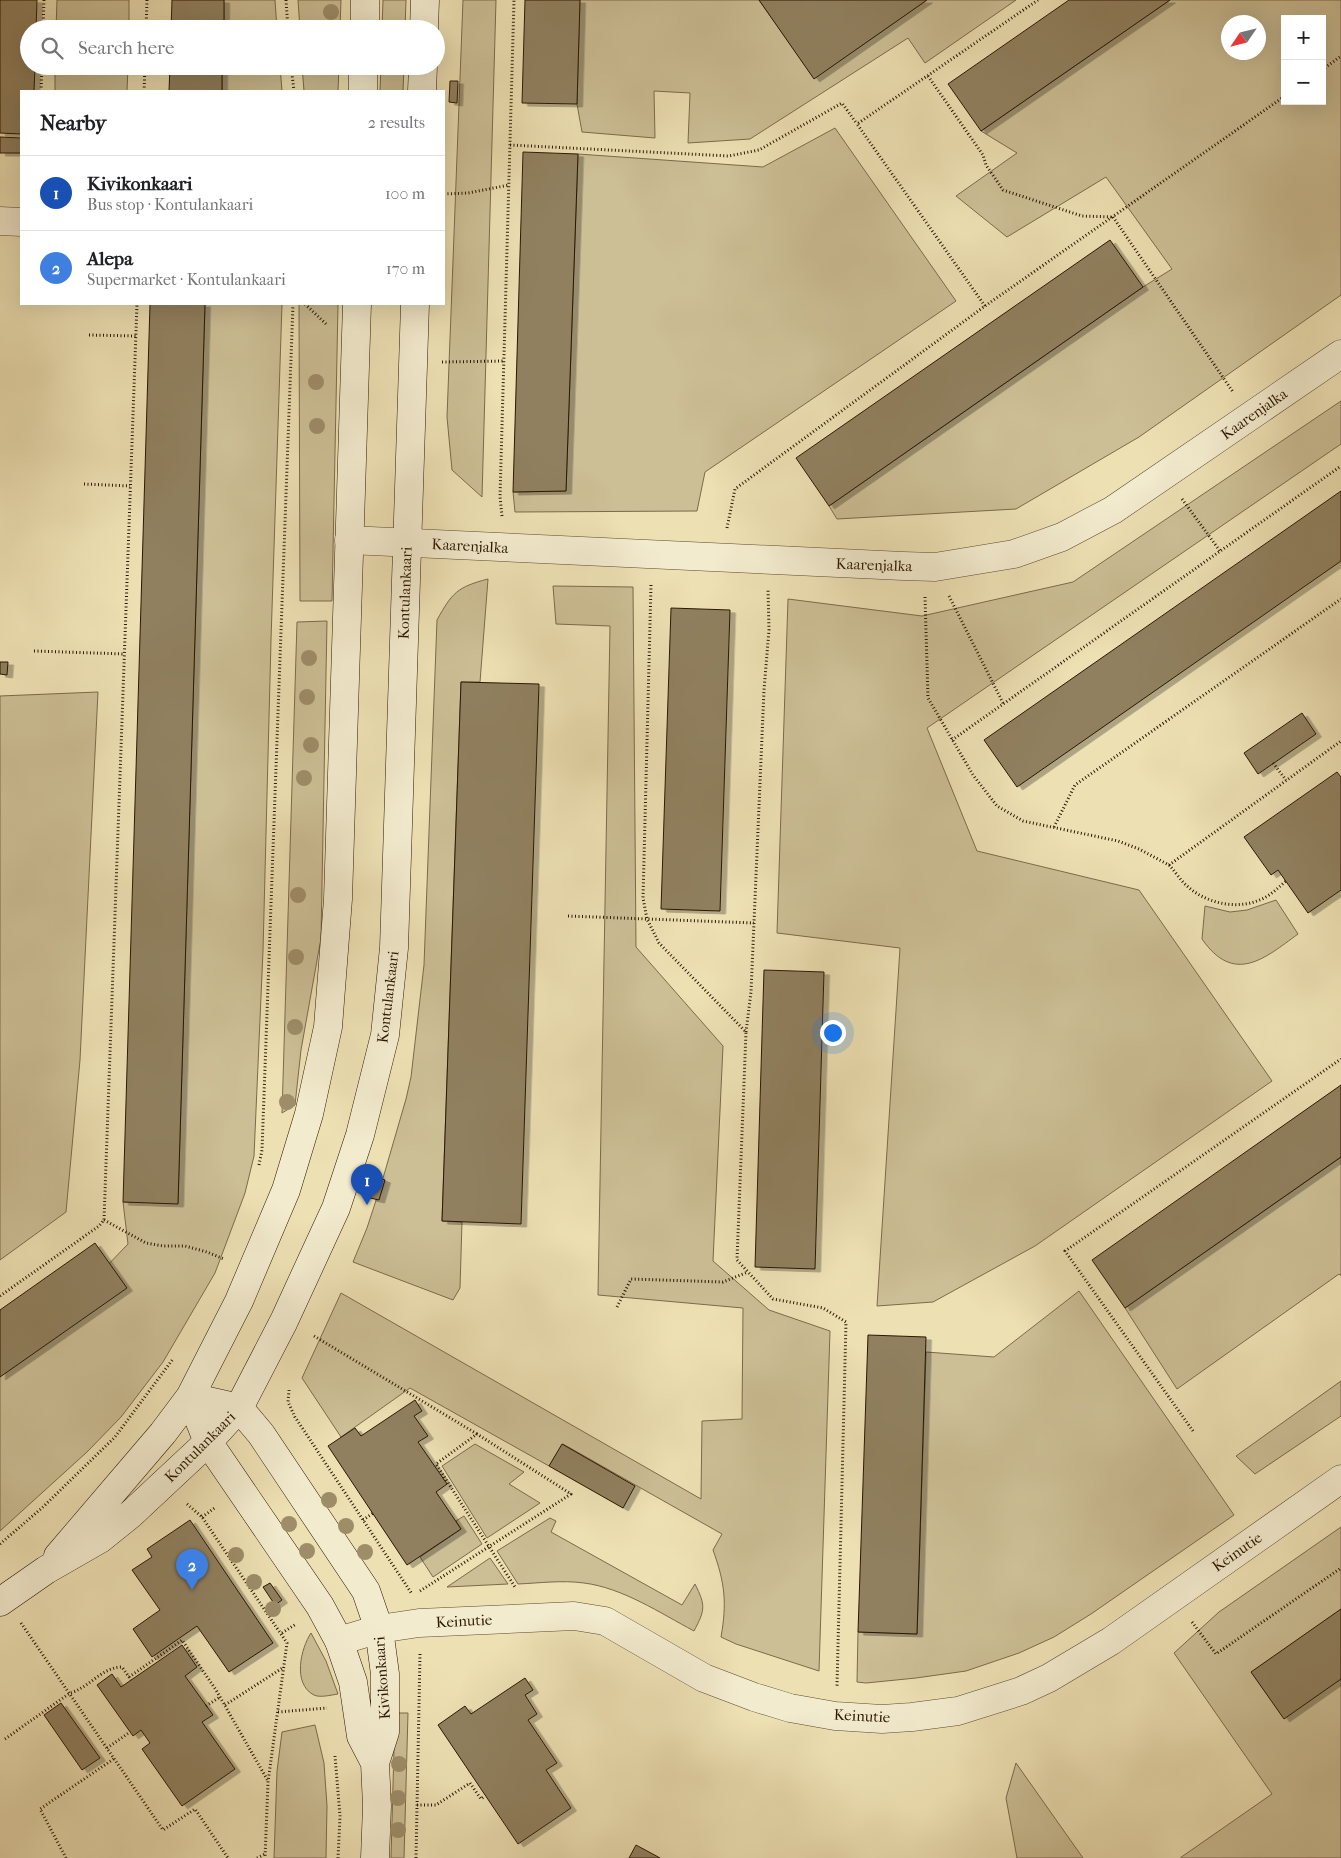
<!DOCTYPE html>
<meta charset="utf-8">
<style>
body{margin:0;font-family:"IM FELL French Canon",serif;background:#f2f2f2;color:#202124}
.controls{position:absolute;right:15px;top:15px;display:grid;overflow:hidden;border-radius:0px;box-shadow:0 5px 20px #0002}
.controls button{width:45px;height:45px;display:grid;place-items:center;padding:0;border:0;border-bottom:1px solid #e0e0e0;background:#fff;color:#202124;font:25px sans-serif}
.compass{position:absolute;left:1221px;top:15px;width:45px;height:45px;border-radius:50%;background:#fff;box-shadow:0 5px 20px #0002;rotate:235deg}
.you{position:absolute;left:832px;top:1032px;width:18px;height:18px;margin:-12px;border:4px solid #fff;border-radius:50%;background:#1a73e8;box-shadow:0 0 0 8px #1a73e833}
.badge{display:grid;place-items:center;width:32px;height:32px;border-radius:50%;background:#8f2418;color:#fff;font-size:16px;font-weight:700}
.pin{position:absolute;translate:-50% -41px;filter:drop-shadow(0 1px 2px #0008)}
.pin::after{content:'';position:absolute;top:26px;width:18px;height:15px;background:inherit;clip-path:polygon(0 0,100% 0,50% 100%)}
.list{margin:0;padding:0;list-style:none}
h2{display:flex;justify-content:space-between;align-items:center;height:65px;margin:0;padding:0 20px;font-size:21px}
h2 small{font-size:16px;font-weight:400;color:#757577}
.list li{display:grid;grid-template-columns:32px 1fr auto;gap:15px;align-items:center;box-sizing:border-box;height:75px;padding:0 20px;border-top:1px solid #e0e0e0}
.list b{display:block;font-size:19px;white-space:nowrap}
.list p{margin:0;font-size:16px;white-space:nowrap;color:#757577}
.list em{font-size:16px;font-style:normal;color:#757577}
.icon{flex:none;width:28px;height:28px;fill:none;stroke:currentColor;stroke-width:2;stroke-linecap:round;stroke-linejoin:round}
.map{position:relative;flex:none;width:1341px;height:1858px;overflow:hidden}
.search{position:absolute;background:#fff;box-shadow:0 5px 20px #0002;left:20px;top:20px;width:425px;height:55px;display:flex;align-items:center;gap:12px;box-sizing:border-box;padding:0 18px;border-radius:28px;color:#757577;font-size:19px}
.panel{position:absolute;background:#fff;box-shadow:0 5px 20px #0002;left:20px;top:90px;width:425px;height:215px;border-radius:0px}
.map>svg:first-child{display:block}
.green{fill:#ccbe95;stroke:#7c6a4b;fill-rule:evenodd}
.building{fill:#90805e;stroke:#2b1701;filter:url(#shadow)}
.lines{fill:none;stroke-linecap:round;stroke-linejoin:round}
.street-casing{stroke:#5c492e;stroke-width:29}
.secondary-casing{stroke:#2b1701;stroke-width:29}
.path{stroke:#2b1701;stroke-width:3;stroke-dasharray:1 2.5;stroke-linecap:butt}
.street{stroke:#f3ebce;stroke-width:28}
.secondary{stroke:#f3ebce;stroke-width:28}
.tree{fill:#9d8d69}
.labels{text-anchor:middle;stroke-width:4.5;stroke-linejoin:round;paint-order:stroke}
.street-label{font-size:15px;fill:#2b1701;stroke:#f3ebce}
</style>
<div class="map">
<svg width="1341" height="1858" viewBox="0 0 1341 1858">
<defs>
<filter id="shadow"><feDropShadow dx="5.5" dy="3" stdDeviation="0" flood-color="#0004"/></filter>
</defs>
<rect width="100%" height="100%" fill="#ede0b3"/>
<filter id="stains"><feTurbulence type="fractalNoise" baseFrequency=".004" numOctaves="4"/><feColorMatrix values="0 0 0 0 .2 0 0 0 0 .09 0 0 0 0 .02 0 0 0 .5 -.17"/></filter>
<radialGradient id="worn" r=".72"><stop offset=".6" stop-color="#630" stop-opacity="0"/><stop offset="1" stop-color="#630" stop-opacity=".3"/></radialGradient>
<path class="green" d="M57,0H129V29H56Z
M224,0H275L277,29H224Z
M298,0H341L340,29H300Z
M383,0H406L405,29H382Z
M463,0H496L482,497L452,470L447,417Z
M580,0H759L814,78L927,0H1016L925,63L908,38L750,139L688,143L690,93L654,91L655,138L582,132L577,104Z
M1170,0H1341V295L1139,437L1016,509L837,519L829,506L1143,287L1172,269L1106,177L1007,237L956,196L1017,153L981,131ZM1285,19H1322V101H1285ZM1228,22H1258V52H1228Z
M55,66H128L127,91H55Z
M222,66H280L282,91H222Z
M302,66H339L338,91H304Z
M381,66H404L403,91H380Z
M835,128L956,301L705,472L697,511L515,512L513,492L566,491L578,154L763,167Z
M205,304H282L271,640L263,951L254,1156L245,1193L215,1273L163,1362L121,1417L87,1452L0,1531V1377L128,1244L123,1202L178,1203Z
M299,304H338V305L332,601H300Z
M1341,401V444L927,728L977,851L1139,890L1272,1081L1035,1246L933,1302L877,1306L900,948L777,933L788,599L922,616L1073,582Z
M488,579L480,682H461L442,1221L462,1222L460,1288L453,1300L353,1262L367,1228L381,1185L406,1099L411,1077L424,965L437,620C452,593 457,587 488,579Z
M553,586L633,587L636,947L723,1046L713,1261L769,1310L830,1331L819,1671L736,1644L721,1637C727,1603 725,1583 713,1550L722,1534L563,1444L549,1466L410,1388L341,1437L302,1378L341,1293L701,1499L702,1421L742,1419L743,1308L598,1295L610,626L556,624Z
M327,621L321,938L301,1050L295,1105L282,1113L297,622Z
M98,692L80,1060L66,1212L0,1260V696Z
M1276,900L1298,934C1264,959 1234,985 1202,939L1205,906L1230,912L1247,910Z
M1341,1157V1276L1339,1274L1177,1389L1125,1308Z
M1079,1291L1234,1515L1091,1614L1054,1637L1019,1653L966,1671L916,1678L866,1683L857,1682L858,1632L917,1634L926,1352L994,1357Z
M1341,1381V1416L1255,1474L1236,1456Z
M475,1444L524,1472L509,1484L540,1503L487,1538L442,1466Z
M464,1516L482,1544L433,1577L420,1557L461,1529L456,1521Z
M550,1518L556,1521L551,1532L682,1605L695,1584C706,1606 705,1610 694,1631C660,1613 623,1588 584,1583C562,1580 540,1583 518,1584L497,1551Z
M1341,1527V1858H1180L1272,1794L1174,1653L1219,1612Z
M490,1558L508,1584L447,1587Z
M311,1633L326,1661L338,1694C331,1695 320,1698 314,1695C292,1684 301,1648 311,1633Z
M395,1713H408L404,1858H391Z
M315,1725L324,1763L327,1806L326,1858H274L277,1771L282,1732Z
M1016,1763L1083,1858H1017L1006,1798Z"/>
<path class="building" d="M0,0H37L36,29H29V66H35L34,91H21V134L0,133Z
M172,0H224V29H171Z
M525,0H580L577,104L522,103Z
M759,0H927L814,79Z
M1069,0H1170L981,131L948,84Z
M170,66H222V91H169Z
M450,81H458L457,103L449,102Z
M0,137L21,138V153H0Z
M523,152L578,154L566,491L513,492Z
M1110,240L1143,287L829,506L796,458Z
M150,304H205L178,1204L123,1202Z
M1341,491V561L1017,787L984,740Z
M671,608L730,610L720,911L661,909Z
M0,662H8L7,675L0,674Z
M461,682L539,684L521,1224L442,1221Z
M1302,713L1316,734L1258,774L1244,753Z
M1337,772L1341,777V890L1308,913L1278,870L1271,875L1244,837Z
M764,970L824,972L815,1269L755,1267Z
M1341,1085V1157L1125,1308L1092,1260Z
M377,1177L385,1180L379,1200L370,1198Z
M95,1243L127,1288L0,1377V1310Z
M868,1335L926,1337L917,1634L858,1632Z
M415,1400L422,1411L414,1416L428,1436L418,1442L447,1484L436,1492L461,1529L407,1565L328,1446L355,1428L361,1436Z
M562,1444L635,1486L623,1508L549,1466Z
M190,1520L273,1643L229,1672L197,1626L152,1657L133,1629L160,1610L132,1570L152,1557L147,1549Z
M270,1583L282,1600L275,1605L263,1587Z
M1341,1609V1679L1284,1719L1251,1672Z
M182,1645L197,1667L185,1676L213,1715L202,1722L235,1769L182,1806L142,1749L150,1743L141,1730L133,1736L97,1685L112,1674L121,1687Z
M525,1678L533,1690L525,1695L537,1714L528,1720L557,1763L546,1770L571,1808L518,1844L438,1725L465,1706L471,1714Z
M61,1703L100,1758L82,1770L44,1715Z
M636,1845L660,1858H629Z"/>
<g class="lines">
<g class="street-casing">
<path id="street" d="M0,221L21,222
M349,540L903,566L935,567L1014,554L1062,537L1113,510L1341,354
M339,1641L379,1629L419,1623L574,1616L605,1621L704,1678L754,1697L790,1708L835,1716L882,1719L912,1717L958,1711L1021,1691L1049,1678L1111,1641L1341,1479"/>
</g>
<g class="secondary-casing">
<path id="secondary" d="M365,29V0
M424,29L425,0
M363,91V66
M422,91L423,66
M190,1397L239,1408L261,1434L366,1591L379,1629L385,1674V1732L375,1763L377,1806L375,1858
M190,1397L208,1442L320,1606L339,1641L353,1682L361,1736L375,1763
M58,1556L163,1433L190,1397L239,1301L286,1190L309,1114L328,1027L338,899L357,304
M0,1602L46,1570L100,1539L131,1514L208,1442L239,1408L284,1321L336,1208L360,1135L385,1035L394,948L415,304"/>
</g>
<path class="path" d="M286,0L288,29
M43,29L44,0
M146,29L147,0
M291,66L294,91
M1322,70L1341,56
M928,76L983,155L986,165L1003,190L1082,216L1113,217
M41,91L42,66
M144,91L145,66
M510,145L729,156L759,150L842,103L857,124
M444,194L468,193L509,185
M1113,217L1233,392
M305,304L326,324
M985,306L857,124L1038,0
M89,335L136,336
M442,362L504,361
M84,484L130,486
M1182,499L1220,551
M502,516L500,497L514,0
M727,528L735,489L985,306L1285,96
M651,585L643,898L647,919L659,943L746,1032L737,1260L773,1299L823,1308L846,1322L837,1686
M949,596L1003,703
M925,597L928,698L973,775L997,806L1023,821L1118,841L1139,849L1169,865L1341,741
M34,651L124,654
M952,740L1341,466
M1273,763L1286,780
M1054,827L1075,785L1341,599
M1169,865C1175,871 1180,880 1187,886C1207,904 1239,911 1264,898C1272,894 1279,887 1286,881
M568,916L754,923
M746,1032L751,992L764,690L769,630L768,589
M259,1165L262,1150L293,304
M104,1220L146,1243L163,1246H185L207,1252L224,1259
M0,1296L99,1226L104,1220L137,304
M617,1307L631,1279L723,1282L748,1272
M314,1336L477,1434
M289,1390L288,1402L295,1417L412,1594
M1193,1431L1065,1251L1341,1059
M187,1504L202,1517L287,1643L268,1782L265,1858
M202,1517L216,1507
M363,1520L373,1513
M0,1544L43,1507L115,1437L173,1359
M420,1591L571,1494L477,1434L436,1464L515,1587
M1192,1622L1216,1654L1341,1568
M21,1623L163,1830L195,1809L228,1858
M282,1633L296,1624
M129,1677L182,1640L216,1690L268,1781
M225,1705L284,1667
M206,1706L220,1697
M278,1712L327,1708
M5,1739L70,1693C89,1688 102,1667 122,1667L131,1680
M107,1748L130,1732
M335,1756L340,1816L338,1858
M417,1805H436L470,1783L481,1799L485,1796
M66,1858L40,1809L115,1758
M257,1858L265,1854
M416,1858L420,1654"/>
<use href="#street" class="street"/>
<use href="#secondary" class="secondary"/>
</g>
<g class="tree">
<circle cx="331" cy="12" r="8"/>
<circle cx="316" cy="382" r="8"/>
<circle cx="317" cy="426" r="8"/>
<circle cx="309" cy="658" r="8"/>
<circle cx="307" cy="697" r="8"/>
<circle cx="311" cy="745" r="8"/>
<circle cx="304" cy="778" r="8"/>
<circle cx="298" cy="895" r="8"/>
<circle cx="296" cy="957" r="8"/>
<circle cx="295" cy="1027" r="8"/>
<circle cx="287" cy="1102" r="8"/>
<circle cx="329" cy="1500" r="8"/>
<circle cx="289" cy="1524" r="8"/>
<circle cx="346" cy="1526" r="8"/>
<circle cx="307" cy="1551" r="8"/>
<circle cx="365" cy="1552" r="8"/>
<circle cx="236" cy="1555" r="8"/>
<circle cx="254" cy="1582" r="8"/>
<circle cx="273" cy="1609" r="8"/>
<circle cx="399" cy="1764" r="8"/>
<circle cx="398" cy="1798" r="8"/>
<circle cx="398" cy="1830" r="8"/>
</g>
<g class="labels">
<g class="street-label">
<text transform="translate(1254 414) rotate(-35)" y="5">Kaarenjalka</text>
<text transform="translate(470 546) rotate(3)" y="5">Kaarenjalka</text>
<text transform="translate(874 565) rotate(2)" y="5">Kaarenjalka</text>
<text transform="translate(405 593) rotate(-88)" y="5">Kontulankaari</text>
<text transform="translate(388 997) rotate(-83)" y="5">Kontulankaari</text>
<text transform="translate(200 1447) rotate(-45)" y="5">Kontulankaari</text>
<text transform="translate(1237 1552) rotate(-35)" y="5">Keinutie</text>
<text transform="translate(464 1621) rotate(-3)" y="5">Keinutie</text>
<text transform="translate(382 1678) rotate(-94)" y="5">Kivikonkaari</text>
<text transform="translate(862 1716) rotate(3)" y="5">Keinutie</text>
</g>
</g>
<rect width="100%" height="100%" filter="url(#stains)"/>
<rect width="100%" height="100%" fill="url(#worn)"/>
</svg>
<div class="controls">
<button>+</button>
<button>−</button>
</div>
<svg class="compass" viewBox="-18 -18 36 36"><path d="M0-13l5 13h-10z" fill="#e53935"/><path d="M0 13l5-13h-10z" fill="#757577"/></svg>
<div class="you"></div>
<div class="pin badge" style="left:367px;top:1205px;background:#1a4fb4">1</div>
<div class="pin badge" style="left:192px;top:1590px;background:#3f7fe0">2</div>
<div class="search"><svg class="icon" aria-label="search" viewBox="0 0 24 24"><circle cx="10" cy="10" r="6"/><path d="M15 15l6 6"/></svg>Search here</div>
<section class="panel">
<h2>Nearby<small>2 results</small></h2>
<ul class="list">
<li><span class="badge" style="background:#1a4fb4">1</span><div><b>Kivikonkaari</b><p>Bus stop · Kontulankaari</p></div><em>100 m</em></li>
<li><span class="badge" style="background:#3f7fe0">2</span><div><b>Alepa</b><p>Supermarket · Kontulankaari</p></div><em>170 m</em></li>
</ul>
</section>
</div>
